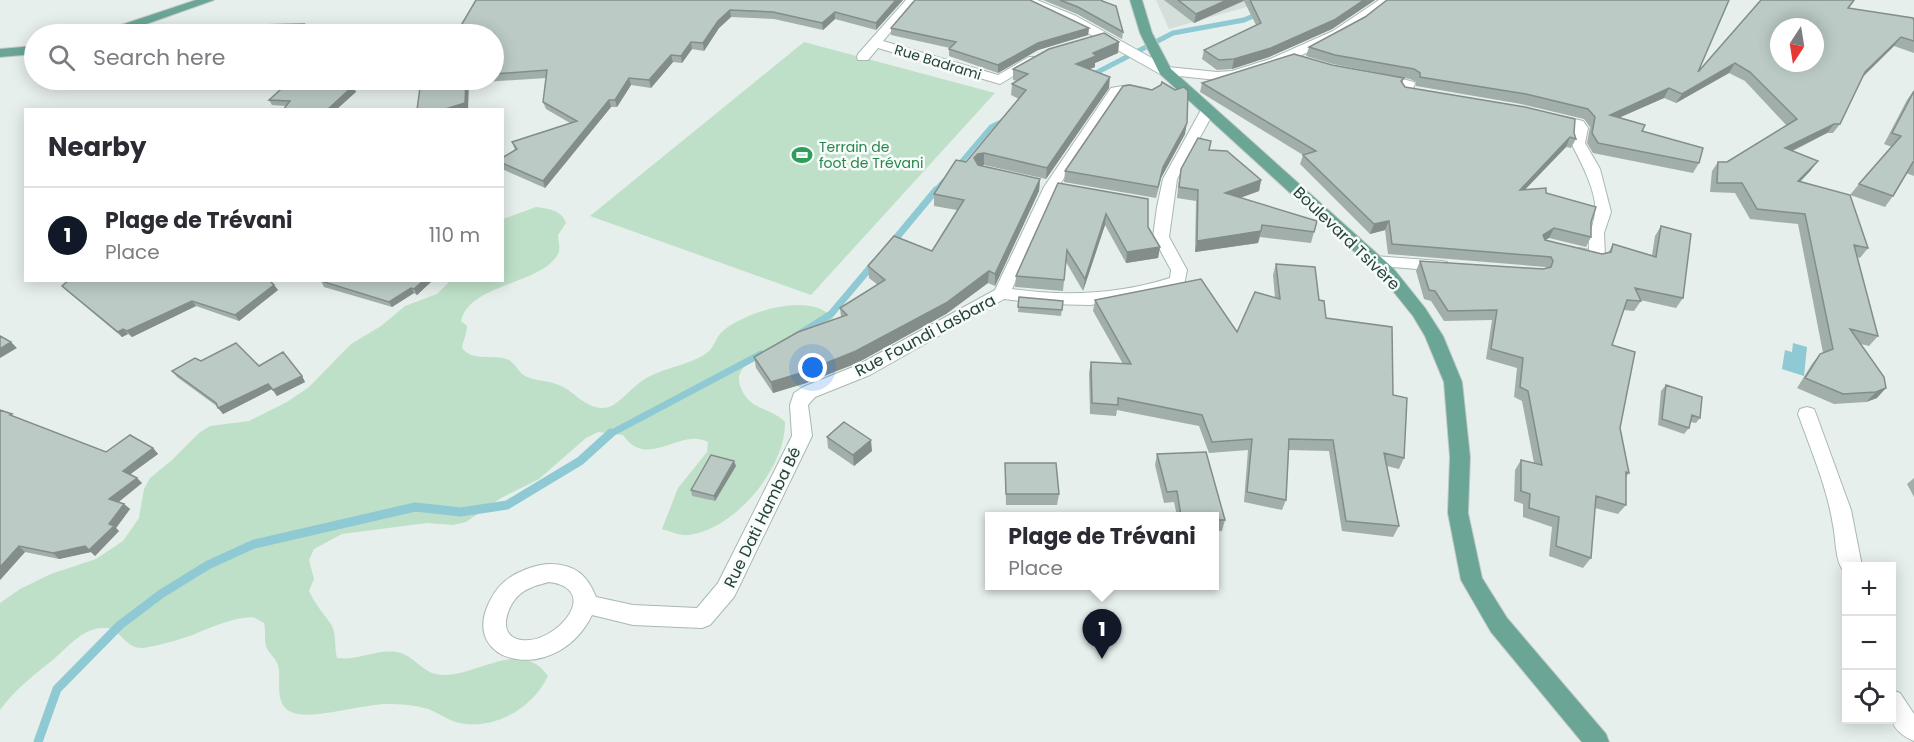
<!DOCTYPE html>
<meta charset="utf-8">
<style>
body{margin:0;font-family:Poppins,sans-serif;background:#f7f7f7;color:#2b2b33}
.controls{position:absolute;right:18px;bottom:18px;display:grid;overflow:hidden;border-radius:0px;box-shadow:0 3px 15px #0003}
.controls button{width:54px;height:54px;display:grid;place-items:center;padding:0;border:0;border-bottom:2px solid #e1e1e2;background:#fff;color:#2b2b33;font:30px sans-serif}
.compass{position:absolute;left:1770px;top:18px;width:54px;height:54px;border-radius:50%;background:#fff;box-shadow:0 3px 15px #0003;rotate:192deg}
.you{position:absolute;left:813px;top:368px;width:21px;height:21px;margin:-15px;border:4px solid #fff;border-radius:50%;background:#1a73e8;box-shadow:0 0 0 9px #1a73e833}
.badge{display:grid;place-items:center;width:39px;height:39px;border-radius:50%;background:#111827;color:#fff;font-size:20px;font-weight:700}
.pin{position:absolute;translate:-50% -50px;filter:drop-shadow(0 2px 3px #0008)}
.pin::after{content:'';position:absolute;top:32px;width:21px;height:18px;background:inherit;clip-path:polygon(0 0,100% 0,50% 100%)}
.popup{position:absolute;left:985px;top:512px;width:234px;height:78px;box-sizing:border-box;display:grid;place-content:center;border-radius:0px;background:#fff;filter:drop-shadow(0 2px 4px #0005);font-size:20px;white-space:nowrap;color:#7c7c81}
.popup b{font-size:22px;color:#2b2b33}
.popup::after{content:'';position:absolute;left:50%;top:100%;margin-left:-12px;border:12px solid transparent;border-top-color:#fff}
.list{margin:0;padding:0;list-style:none}
h2{display:flex;justify-content:space-between;align-items:center;height:78px;margin:0;padding:0 24px;font-size:26px}
h2 small{font-size:20px;font-weight:400;color:#7c7c81}
.list li{display:grid;grid-template-columns:39px 1fr auto;gap:18px;align-items:center;box-sizing:border-box;height:96px;padding:0 24px;border-top:2px solid #e1e1e2}
.list b{display:block;font-size:22px;white-space:nowrap}
.list p{margin:0;font-size:20px;white-space:nowrap;color:#7c7c81}
.list em{font-size:20px;font-style:normal;color:#7c7c81}
.icon{flex:none;width:33px;height:33px;fill:none;stroke:currentColor;stroke-width:2;stroke-linecap:round;stroke-linejoin:round}
.map{position:relative;flex:none;width:1914px;height:742px;overflow:hidden}
.search{position:absolute;background:#fff;box-shadow:0 3px 15px #0003;left:24px;top:24px;width:480px;height:66px;display:flex;align-items:center;gap:15px;box-sizing:border-box;padding:0 21px;border-radius:33px;color:#7c7c81;font-size:22px}
.panel{position:absolute;background:#fff;box-shadow:0 3px 15px #0003;left:24px;top:108px;width:480px;height:174px;border-radius:0px}
.map>svg:first-child{display:block}
.built{fill:#d4dfda}
.green{fill:#bfe0c8}
.water{fill:#8ec9d4}
.lines{fill:none;stroke-linecap:round;stroke-linejoin:round}
.stream-far2{stroke:#8ec9d4;stroke-width:5}
.stream-far1{stroke:#8ec9d4;stroke-width:7}
.stream{stroke:#8ec9d4;stroke-width:9}
.service-casing{stroke:#a8b8b2;stroke-width:2}
.minor-casing{stroke:#a8b8b2;stroke-width:2}
.primary-casing{stroke:#c2cac8;stroke-width:2}
.service{fill:#fff;fill-rule:evenodd}
.minor{fill:#fff;fill-rule:evenodd}
.primary{fill:#6aa596;fill-rule:evenodd}
.wall{fill:#a1aea9}
.shaded-wall{fill:#838d89}
.building{fill:#bbcac4;stroke:#838d89;stroke-width:1.5;fill-rule:evenodd}
.labels{text-anchor:middle;stroke-width:5;stroke-linejoin:round;paint-order:stroke}
.far-street-label{font-size:14px;fill:#24423a;stroke:#f7fbf9}
.far-leisure-label{font-size:14px;fill:#27864d;stroke:#f7fbf9;text-anchor:start}
.street-label{font-size:16px;fill:#24423a;stroke:#f7fbf9}
</style>
<div class="map">
<svg width="1914" height="742" viewBox="0 0 1914 742">
<rect width="100%" height="100%" fill="#e6efeb"/>
<path class="built" d="M1156,0H1271L1169,29Z"/>
<path class="green" d="M804,42L995,93L811,295L590,216Z
M536,207C549,209 562,210 566,223L558,235C558,242 561,248 558,254C541,285 470,283 461,321L467,326C467,334 463,340 462,348C474,363 493,353 509,360C516,364 518,372 525,376C534,381 546,380 556,384C574,389 587,413 609,407C622,402 632,386 645,379C664,367 689,366 708,352C715,346 716,336 724,330C748,311 815,289 836,322C813,332 754,352 741,371C736,380 741,390 746,397C756,410 774,410 785,422C786,468 735,529 689,535C680,536 671,532 662,529L678,488L707,452L708,442C679,427 648,471 623,435L598,432L586,438L539,479L501,498L466,522L453,525L427,523L342,534L314,549L309,560L314,579L309,591C315,604 323,613 331,624C337,634 334,647 337,658C357,661 376,649 397,652C414,655 423,674 441,675C477,677 520,637 548,676C534,706 500,727 466,724C451,723 441,714 428,709C415,705 400,704 387,704C363,704 309,721 291,712C273,703 282,680 278,665C276,658 268,653 266,646C264,639 266,631 264,623L253,617C232,618 217,625 197,633C187,638 160,645 149,647C125,653 123,629 106,628C82,626 66,650 49,663C30,678 14,691 0,710V603L20,589L51,574L96,559L123,541L139,518L144,489L150,478L172,460L199,433L210,426L249,421L287,402L309,387L351,344L381,326L405,306L437,294L450,281L502,280L503,219Z"/>
<path class="water" d="M1793,343L1807,347L1804,376L1782,369L1785,350L1792,352Z"/>
<g class="lines">
<path class="stream-far2" d="M1090,76L1173,33L1244,20L1260,13
M956,168L991,127L1005,120
M935,191L944,181"/>
<path class="stream-far1" d="M892,243L936,190
M801,333L831,314L874,263
M610,434L761,354"/>
<path class="stream" d="M38,742L57,689L120,625L161,594L208,565L254,544L415,507L461,512L507,505L580,461L611,433"/>
<g class="service-casing">
<path id="service" d="M1383,74L1414,82L1415,84L1411,93L1407,94L1403,93L1401,91L1404,86L1379,79V75Z"/>
</g>
<g class="minor-casing">
<path id="minor" d="M906,0H918L883,41L998,75L1029,57H1039L1040,60L1000,84L878,48L868,60H858L857,57L858,54Z
M1021,0H1037L1076,16L1168,67L1217,72L1232,71L1270,59L1333,31L1379,0H1392L1368,20L1341,37L1280,65L1233,79L1217,80L1160,74L1068,22Z
M1129,85L1148,89L1150,92L1143,96L1129,93L1120,94L1058,187L1012,289C1065,297 1119,294 1170,278L1171,270L1153,237L1157,207L1163,179L1201,110L1208,106L1215,110L1177,179L1169,237L1187,270L1184,285L1135,299L1090,305L1046,304L1004,299L870,375L815,397L808,405L812,436L734,597L710,625L702,628L633,625L592,615C557,686 461,665 488,605C492,596 497,588 504,582C515,572 536,564 551,564C576,565 587,575 596,597L633,605L697,608L718,583L792,436L790,405L794,393L803,387L858,365L995,290L1044,187L1111,88ZM549,582C603,589 556,645 521,640C496,636 507,606 519,595C528,587 538,585 549,582Z
M1552,114L1583,121L1588,128L1585,143L1600,169L1611,212L1604,233L1605,257L1603,261C1594,263 1577,260 1571,253L1579,248L1589,250C1588,232 1593,229 1595,213C1598,194 1580,160 1571,143L1574,128L1547,121L1545,118L1547,115Z
M1374,256L1441,261L1447,262L1449,266L1447,270L1441,271L1368,265L1366,261L1368,257Z
M1807,407L1814,409L1816,414L1851,510L1862,566H1846V573C1835,566 1836,538 1833,525C1827,487 1811,450 1798,414L1800,409Z
M1892,690L1900,693L1914,714V741C1888,730 1889,715 1892,690Z"/>
</g>
<g class="primary-casing">
<path id="primary" d="M196,0H214L118,34H101L103,31Z
M1130,0H1142L1152,33L1171,69L1393,268L1425,308L1443,336L1462,382L1470,457L1468,513L1482,578L1507,618L1606,734L1609,742H1582L1491,632L1461,580L1448,513L1450,457L1444,382L1425,336L1413,316L1381,276L1160,74L1140,33Z
M34,46V54L0,57V49Z"/>
</g>
<use href="#service" class="service"/>
<use href="#minor" class="minor"/>
<use href="#primary" class="primary"/>
</g>
<path class="wall" d="M476,0H903L876,30L835,19L823,30L774,19L731,17L719,28L704,51L692,49L682,63L673,62L651,88L631,85L617,107H611L545,188L502,169V158L515,150L512,142L570,123L546,109L543,102L546,78L469,83L421,80H494V34Z
M1043,0H1103V2L1123,32L1122,39L1077,14Z
M1164,0H1375L1332,29L1269,57L1232,69L1217,70L1202,59L1204,50L1256,25L1244,1L1194,23Z
M1761,0H1855L1849,8L1914,21V53L1894,46L1862,78L1840,124L1833,133H1827L1793,151L1811,170L1800,182L1868,248L1860,258L1857,257L1878,336L1869,346L1861,344L1877,398L1866,402L1834,404L1797,388L1812,364L1820,354L1823,353L1798,224L1750,219L1735,193L1710,192L1712,171L1718,162H1727L1787,126L1745,81L1729,73L1676,103L1664,98L1620,117L1699,163L1693,173L1593,153L1587,143L1590,127L1584,119L1521,104L1416,86V82L1410,79L1333,64L1306,56L1309,47L1365,17L1698,72Z
M248,25L306,29L302,34H255L251,31Z
M891,28H1089L1088,35L1038,50L998,73L949,56V49L950,48L891,35Z
M1119,42L1118,53L1095,63V67L1089,69L1109,88L1046,179L984,165H980L1040,179L1039,191L995,286L988,283L946,314L857,363L806,383L773,393L756,368L754,357L841,317L840,308L878,285L869,278L868,266L932,251L957,210L934,206V194L966,162L1019,99L1011,95L1012,84L1017,81L1013,80V69Z
M1332,65L1404,78L1402,83L1405,87L1574,133L1576,139L1571,148L1566,147L1525,189L1546,193L1591,222V237L1586,247L1549,238L1545,240L1602,254L1608,253L1613,244L1652,255L1655,236L1661,226L1683,298L1676,308L1640,300L1641,301L1634,311L1623,310L1612,345L1620,428L1629,473L1626,477V505L1618,514L1595,508L1591,558L1583,568L1549,556L1552,527L1523,517V504L1514,501L1515,470L1521,460L1534,463L1522,401L1514,397L1517,368L1486,359L1492,320L1444,321L1431,301L1424,299L1416,271L1420,261L1543,269L1547,268L1546,267L1388,254L1385,230L1370,234L1300,164L1303,155L1200,92L1202,83Z
M353,86L356,92L286,106L272,105L269,100Z
M1914,90V176L1906,173L1893,196L1885,207L1850,195L1859,184L1892,147L1884,144L1907,100Z
M1185,134L1161,178L1156,198L1064,182L1065,171Z
M1209,150L1261,180L1259,191L1240,198L1314,232L1311,243L1260,237L1258,243L1195,252L1196,201L1177,198L1179,180L1181,169Z
M1058,183L1148,227L1160,247L1158,258L1126,263L1105,225L1083,291L1066,262L1063,291L1015,287L1016,276Z
M1276,264L1319,300L1326,318L1393,395L1404,458L1399,469L1387,466L1399,526L1393,537L1342,531L1329,451L1289,450L1286,500L1282,510L1244,502L1248,450L1209,453L1199,426L1117,410L1116,416L1090,414L1089,373L1091,362L1123,364L1093,311L1095,300L1237,332L1275,298L1273,275Z
M433,280L417,295L414,293L392,307L324,287L321,281Z
M274,285L278,290L239,321L196,306L132,337L128,334L122,337L67,291L62,286Z
M1019,297L1063,301L1061,316L1018,312Z
M201,361L259,366L302,376L305,382L277,396L272,389L223,414L218,407L177,377L172,371Z
M1666,385L1700,418L1696,423L1690,422L1689,428L1684,434L1658,425L1661,391Z
M0,410L16,417L106,452L153,448L158,454L130,474L137,478L142,483L118,502L124,504L130,509L116,528L119,531L95,556L91,552L59,559L25,552L0,580Z
M827,437L872,451L854,466L828,448Z
M1157,454L1225,520L1222,531H1215V516H1177L1174,502L1164,503L1155,465Z
M1005,463L1059,494L1057,505H1006Z
M736,466L715,501L692,496L691,490Z
M1914,478V497L1907,484Z"/>
<path class="shaded-wall" d="M896,0H903L876,30V23Z
M1227,0H1245L1194,23L1196,14Z
M1364,0H1375L1332,29L1269,57L1232,69L1234,59Z
M730,10L731,17L719,28L704,51L703,43L718,21Z
M835,12V19L823,30L822,23Z
M304,24L306,29L302,34H296Z
M1089,28L1088,35L1038,50L998,73V65L1038,43Z
M1901,37L1894,46L1858,81L1865,72Z
M691,42L692,49L682,63L681,56Z
M1119,42L1118,53L1095,63V67L1075,75L1076,64L1093,53Z
M671,55L673,62L651,88L649,80Z
M1735,63L1729,73L1676,103L1682,94Z
M1110,77L1109,88L1046,179L1047,168Z
M629,78L631,85L617,107L615,100Z
M466,80H468L469,83L468,110H442Z
M353,86L356,92L336,110H327Z
M1669,88L1664,98L1605,124L1610,115Z
M609,100L611,107L545,188L543,181Z
M1187,123L1185,134L1161,178L1156,198L1163,167Z
M1834,124L1827,133L1779,157L1785,148Z
M1570,137L1566,147L1516,199L1520,190Z
M984,153V165L978,166L974,158L978,154Z
M1818,161L1811,170L1791,191L1798,181Z
M1040,179L1039,191L995,286V274Z
M1261,180L1259,191L1223,204L1225,193Z
M1106,214L1105,225L1083,291L1085,279Z
M1389,221L1385,230L1370,234L1374,224Z
M1554,228L1549,238L1538,244L1543,235Z
M1261,231L1258,243L1195,252L1197,241Z
M1160,247L1158,258L1126,263L1127,252Z
M989,271L988,283L946,314L857,363L806,383L773,393L771,382Z
M424,280H433L417,295L414,289Z
M274,285L278,290L239,321L235,315Z
M411,288L414,293L392,307L389,302Z
M192,301L196,306L132,337L127,331Z
M123,329L128,334L122,337L118,332Z
M11,342L17,348L0,358V349Z
M302,376L305,382L277,396L273,390Z
M268,384L272,389L223,414L218,408Z
M1886,388L1877,398L1866,402L1876,392Z
M871,440L872,451L854,466L853,455Z
M153,448L158,454L128,476L123,471Z
M734,461L736,466L715,501L714,496Z
M137,478L142,483L115,505L109,499Z
M124,504L130,509L116,528L119,531L95,556L91,552L59,559L53,553L109,524Z
M19,546L25,552L0,580V567Z"/>
<path class="building" d="M476,0H896L876,23L835,12L822,23L773,12L730,10L718,21L703,43L691,42L681,56L671,55L649,80L629,78L615,100H609L543,181L502,163V158L517,149L512,142L577,121L543,102L547,70L494,74V34H456Z
M915,0H1030L1089,28L1038,43L998,65L949,49L956,42L891,28Z
M1060,0H1102V1L1116,6L1123,32L1078,7Z
M1178,0H1227L1196,14Z
M1250,0H1364L1334,20L1271,48L1234,59L1219,60L1204,50L1261,23Z
M1387,0H1729L1698,72L1761,0H1854L1848,8L1913,18L1914,21V41L1901,37L1865,72L1840,124H1834L1785,148L1818,161L1798,181L1850,195L1868,248L1854,245L1878,336L1850,329L1884,377L1886,388L1876,392L1843,394L1805,378L1820,354L1833,349L1805,214L1757,209L1742,183H1717L1718,162H1727L1797,119L1750,72L1735,63L1682,94L1669,88L1610,115L1645,125L1642,131L1703,148L1699,163L1598,143L1592,133L1595,117L1588,109L1526,94L1420,77V73L1414,69L1335,55L1309,47L1365,17ZM1779,27H1815V63H1779Z
M304,24L296,34H258L248,25Z
M1104,33L1119,42L1093,53L1096,56L1076,64L1110,77L1047,168L984,153L978,154L974,158L978,165L1040,179L995,274L989,271L946,303L856,351L804,372L771,382L754,357L798,332L847,315L840,308L885,280L868,266L894,236L932,251L964,200L934,194L956,160L966,162L1026,90L1012,84L1028,74L1013,69L1049,49Z
M1294,54L1332,65L1404,78L1401,81L1405,87L1525,107L1575,119L1574,133L1576,139L1570,137L1520,190L1546,188V193L1596,207L1591,222V237L1554,228L1543,235L1545,240L1602,254L1611,252L1613,244L1656,257L1661,226L1691,234L1683,298L1635,288L1641,301L1627,300L1612,345L1635,352L1620,428L1629,473L1626,472V505L1596,496L1591,558L1556,546L1559,517L1529,508L1530,494L1521,491V460L1542,465L1528,391L1520,387L1523,358L1491,349L1497,310L1448,311L1435,291L1429,290L1420,261L1543,269L1551,267L1553,261L1551,257L1392,244L1389,221L1374,224L1303,155L1316,151L1202,83Z
M291,80H333L353,86L327,110H283L290,101L269,100Z
M421,80H466L465,103L442,110H417Z
M1162,82L1175,90L1184,87L1188,91L1187,123L1163,167L1158,187L1065,171L1123,86L1130,85L1152,90L1161,85Z
M1914,91V162H1913L1893,196L1859,184L1901,136L1892,133Z
M1198,138L1211,141L1209,150L1227,151L1261,180L1225,193L1317,221L1314,232L1262,225L1261,231L1197,241L1198,190L1179,187L1181,169Z
M1058,183L1148,199V227L1160,247L1127,252L1106,214L1085,279L1067,250L1064,280L1016,276Z
M1276,264L1315,267L1319,300L1324,301L1326,318L1392,327L1393,395L1407,398L1404,458L1384,453L1399,526L1346,521L1333,440L1289,439L1286,500L1247,492L1252,439L1212,442L1202,415L1118,398V405L1092,403L1091,362L1131,364L1095,300L1201,279L1237,332L1255,292L1280,299Z
M69,280H269L274,285L235,315L192,301L127,331L123,329L118,332L62,286Z
M322,280H424L414,289L411,288L389,302L321,281Z
M1019,297L1063,301L1062,310L1018,307Z
M0,336L11,342L0,349Z
M236,343L259,366L283,352L302,376L273,390L268,384L218,408L216,403L172,371L195,358L201,361Z
M1666,385L1702,397L1700,418L1692,415L1689,428L1662,419Z
M0,410L12,414L10,415L106,452L130,435L153,448L123,471L137,478L109,499L124,504L109,524L114,526L89,550L85,546L53,553L19,546L0,567Z
M844,422L871,440L853,455L827,437Z
M1206,452L1225,520H1215V516H1181L1177,491L1167,492L1157,454Z
M711,455L734,461L714,496L691,490Z
M1005,463H1056L1059,494H1006Z"/>
<defs>
<g id="stadium-bare" transform="scale(1.62)"><path d="M0-5a6.5 5 0 1 0 0 10a6.5 5 0 1 0 0-10ZM-3.5-1.8h7v3.6h-7Z" fill="#2e9e5b" stroke="#f7fbf9" stroke-width="2.5" paint-order="stroke"/></g>
</defs>
<g fill-rule="evenodd">
<use href="#stadium-bare" x="802" y="155"/>
</g>
<g class="labels">
<g class="far-street-label">
<text transform="translate(938 62) rotate(17)" y="5">Rue Badrami</text>
</g>
<g class="far-leisure-label">
<text x="819" y="152">Terrain de<tspan x="819" dy="16">foot de Trévani</tspan></text>
</g>
<g class="street-label">
<text transform="translate(1347 238) rotate(44)" y="6">Boulevard Tsivère</text>
<text transform="translate(925 335) rotate(-28)" y="6">Rue Foundi Lasbara</text>
<text transform="translate(762 517) rotate(-64)" y="6">Rue Dati Hamba Bé</text>
</g>
</g>
</svg>
<div class="controls">
<button>+</button>
<button>−</button>
<button><svg class="icon" aria-label="locate" viewBox="0 0 24 24"><circle cx="12" cy="12" r="6"/><path d="M12 2v4M12 18v4M2 12h4M18 12h4"/></svg></button>
</div>
<svg class="compass" viewBox="-18 -18 36 36"><path d="M0-13l5 13h-10z" fill="#e53935"/><path d="M0 13l5-13h-10z" fill="#7c7c81"/></svg>
<div class="you"></div>
<div class="pin badge" style="left:1102px;top:659px">1</div>
<div class="popup"><b>Plage de Trévani</b>Place</div>
<div class="search"><svg class="icon" aria-label="search" viewBox="0 0 24 24"><circle cx="10" cy="10" r="6"/><path d="M15 15l6 6"/></svg>Search here</div>
<section class="panel">
<h2>Nearby<small></small></h2>
<ul class="list">
<li><span class="badge">1</span><div><b>Plage de Trévani</b><p>Place</p></div><em>110 m</em></li>
</ul>
</section>
</div>
